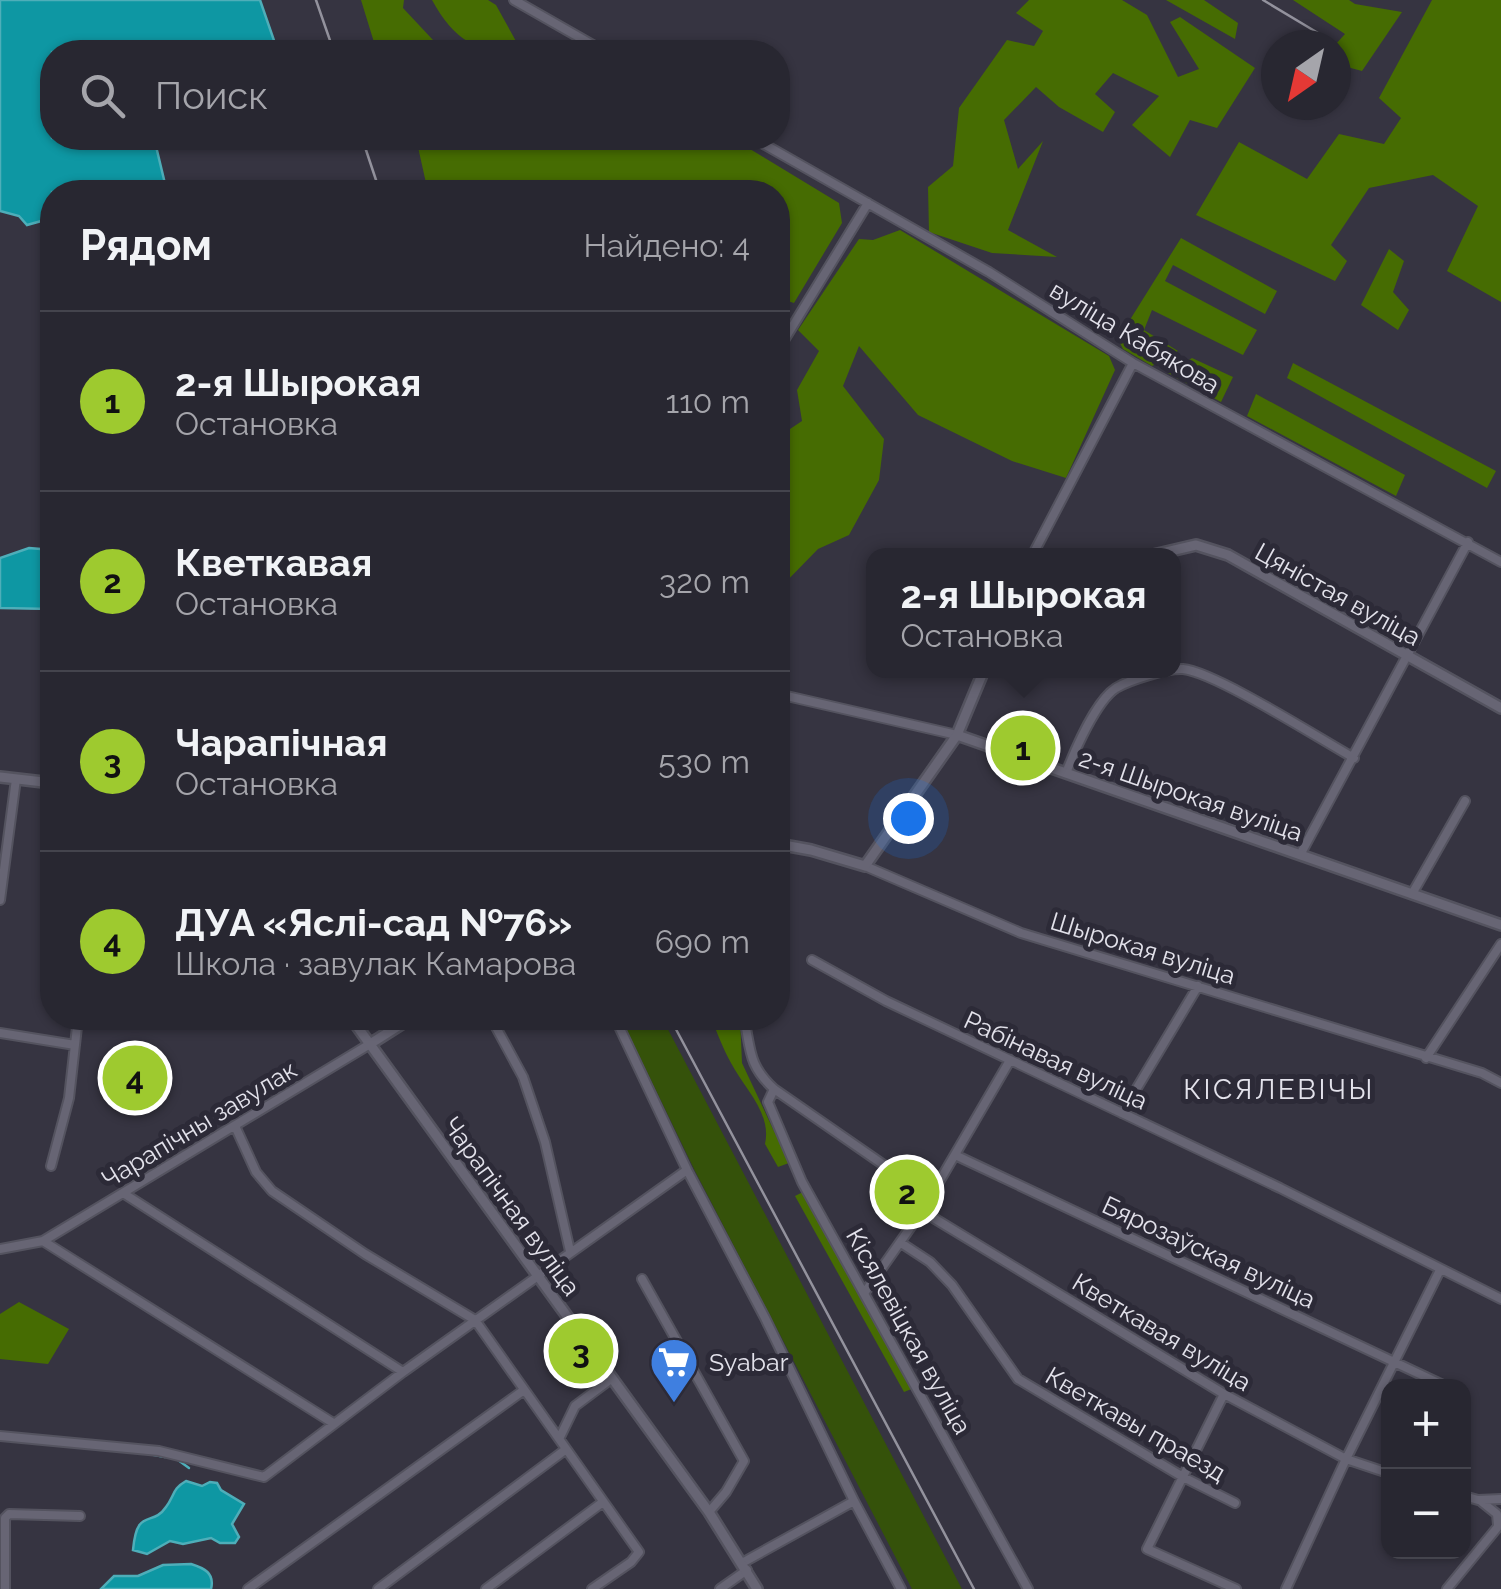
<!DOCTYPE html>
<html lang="ru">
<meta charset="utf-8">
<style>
body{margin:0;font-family:Raleway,sans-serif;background:#34333d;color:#f1f3f6}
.controls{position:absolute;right:30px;bottom:30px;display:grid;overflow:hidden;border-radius:20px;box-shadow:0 2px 8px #0004}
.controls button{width:90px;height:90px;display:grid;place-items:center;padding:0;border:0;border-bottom:2px solid #44444d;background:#282731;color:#f1f3f6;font:50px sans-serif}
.compass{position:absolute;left:1261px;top:30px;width:90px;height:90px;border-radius:50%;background:#282731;box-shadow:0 2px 8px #0004;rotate:214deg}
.you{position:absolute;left:908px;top:818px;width:35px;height:35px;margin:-25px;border:8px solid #fff;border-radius:50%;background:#1a73e8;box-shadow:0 0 0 15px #1a73e833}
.badge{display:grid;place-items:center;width:65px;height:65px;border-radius:50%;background:#9eca2f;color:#111;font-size:32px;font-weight:700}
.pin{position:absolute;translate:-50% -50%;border:5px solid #fff;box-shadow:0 2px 10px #0006}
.popup{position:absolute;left:866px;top:548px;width:315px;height:130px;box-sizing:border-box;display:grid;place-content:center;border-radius:20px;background:#282731;filter:drop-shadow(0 2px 8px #0005);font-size:32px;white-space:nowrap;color:#a5a5ab}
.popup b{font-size:38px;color:#f1f3f6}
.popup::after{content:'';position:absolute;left:50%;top:100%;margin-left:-20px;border:20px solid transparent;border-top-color:#282731}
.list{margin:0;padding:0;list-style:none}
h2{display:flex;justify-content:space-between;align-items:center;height:130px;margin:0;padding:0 40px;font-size:42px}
h2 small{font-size:32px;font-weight:400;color:#a5a5ab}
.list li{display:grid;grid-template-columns:65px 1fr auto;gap:30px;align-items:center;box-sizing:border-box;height:180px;padding:0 40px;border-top:2px solid #44444d}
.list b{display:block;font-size:38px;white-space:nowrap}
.list p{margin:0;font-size:32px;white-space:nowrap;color:#a5a5ab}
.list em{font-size:32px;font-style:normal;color:#a5a5ab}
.icon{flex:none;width:55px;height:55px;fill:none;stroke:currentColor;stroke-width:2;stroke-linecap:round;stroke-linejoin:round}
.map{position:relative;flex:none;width:1501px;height:1589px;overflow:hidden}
.search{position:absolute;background:#282731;box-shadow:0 2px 8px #0004;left:40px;top:40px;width:750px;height:110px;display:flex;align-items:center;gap:25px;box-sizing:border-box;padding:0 35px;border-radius:40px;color:#a5a5ab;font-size:38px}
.panel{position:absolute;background:#282731;box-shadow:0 2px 8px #0004;left:40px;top:180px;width:750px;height:850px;border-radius:40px}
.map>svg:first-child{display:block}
.green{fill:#35520a}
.forest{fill:#466c02}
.water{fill:#0e97a3;stroke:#4eaeb9;stroke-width:2.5}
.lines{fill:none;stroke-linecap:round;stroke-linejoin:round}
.stream{stroke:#4eaeb9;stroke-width:2.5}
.minor-casing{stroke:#54535f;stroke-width:12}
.tertiary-casing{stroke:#54535f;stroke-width:14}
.minor{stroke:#676574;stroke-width:8}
.tertiary{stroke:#676574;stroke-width:9}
.rail{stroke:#93929d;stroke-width:2.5}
.labels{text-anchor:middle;stroke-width:10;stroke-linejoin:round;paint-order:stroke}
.street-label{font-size:25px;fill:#e3e2eb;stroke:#2c2a37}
.poi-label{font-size:25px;fill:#e3e2eb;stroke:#2c2a37;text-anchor:start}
.neighbourhood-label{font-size:28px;letter-spacing:2.5px;fill:#e3e2eb;stroke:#2c2a37}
</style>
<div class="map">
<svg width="1501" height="1589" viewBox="0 0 1501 1589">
<rect width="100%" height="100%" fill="#363441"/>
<path class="green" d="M621,1018H662L962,1589H912L695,1171Z"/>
<path class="forest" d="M361,0H404L403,8L433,40L436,52H377Z
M432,0H488L496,5L517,43L562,47L572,52C508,53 467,65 432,0Z
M1029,0H1122L1147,15L1178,77L1199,69L1170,22L1180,17L1255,68L1217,128L1190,120L1170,157L1132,125L1159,96L1113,73L1095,94L1115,112L1103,132L1059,107L1036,87L1004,120L1018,169L1043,141L1008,230L1057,257L992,253L929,232L928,187L953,166L959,108L1007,40L1034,46L1043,31L1016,13Z
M1166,0H1204L1238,23L1235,39Z
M1293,0H1349L1355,4L1402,12L1362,71L1336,64L1335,45L1345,34Z
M1432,0H1501V302L1447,271L1478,206L1433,175L1369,188L1331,245L1347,261L1335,281L1196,215L1239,142L1307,179L1339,134L1384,144L1401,118L1379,98Z
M416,138H732L839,203L842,223L794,303L778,298V192H428Z
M900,230L1109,356L1115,370L1066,478L1012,461L918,415L859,346L843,386L884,439L879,480L849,535L818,549L778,590V437L802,421L797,390L819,351L798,330L859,239L873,240Z
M1181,238L1277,291L1265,314L1173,265L1165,281L1257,330L1243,355L1152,310L1144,330L1178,351L1152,366L1123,349L1118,339Z
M1389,249L1404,261L1393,292L1409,310L1398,330L1361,305Z
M1192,358L1233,377L1221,402L1168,373Z
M1293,363L1496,471L1487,488L1287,378Z
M1256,394L1405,475L1396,496L1247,416Z
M711,1018H740L742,1063L789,1163L778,1167L765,1144C772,1113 744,1088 731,1063C723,1049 717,1032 711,1018Z
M803,1192L914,1388L904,1392L795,1196Z
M19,1302L69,1329L48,1364L0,1359V1314Z"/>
<path class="water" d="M0,0H260L278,52H52V138H154L167,192H52V218L27,225L19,216L0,211Z
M29,548L52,550V609L0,608V558Z
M186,1481L202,1486L210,1482L217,1483L221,1490L244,1504L232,1524L239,1537L235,1543H220L211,1538L183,1544L170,1541L147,1554L133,1550C137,1506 152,1528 166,1507C175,1495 172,1489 186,1481Z
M191,1564C204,1568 215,1573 211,1589H101L114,1576H138L163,1565Z"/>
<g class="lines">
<path class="stream" d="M149,1454L165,1457
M178,1460L189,1468"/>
<g class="minor-casing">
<path id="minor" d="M514,0L605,52
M753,138L989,272L1133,363L1501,562
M778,350L868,203
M1032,556L1133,363
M778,694L957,735
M1066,773C1075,750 1096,701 1116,688C1129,680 1168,668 1183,669C1215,672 1320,739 1354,758
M1300,855L1468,542
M865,866L1021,933L1482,1073L1501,1083
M1412,894L1465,801
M0,900L16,779
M812,960L886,1001L1280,1188L1501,1299
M491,1018L523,1077L545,1142L570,1251
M615,1018L687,1170L765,1318L854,1501L901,1589
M744,1018C751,1050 748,1065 774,1089L930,1197
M0,1033L75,1045
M1426,1058L1501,944
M774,1089L768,1102L802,1182L1028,1589
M1122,1113L1198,986
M235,1126L256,1172L272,1191L365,1254L475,1320L639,1552L631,1562L592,1589
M955,1155L1445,1386
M51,1166L69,1098L78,1018
M123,1193L403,1372
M922,1211L1224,1394L1346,1459L1388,1473
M43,1241L333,1423
M901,1243L930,1262L952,1285L1018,1379L1183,1477L1235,1503
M0,1249L43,1241L370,1044
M642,1279L744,1461L726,1492L709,1512
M865,1292L922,1211L1009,1062
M1224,1394L1147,1549L1236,1589
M0,1436L159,1451L264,1477L403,1372L687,1170
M560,1437L575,1406L611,1379
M1464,1496L1478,1500L1501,1499
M1482,1502L1497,1514L1498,1525
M742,1563L854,1501
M5,1589V1518L9,1514L80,1516
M248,1589L524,1390
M378,1589L565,1450
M486,1589L603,1502
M720,1589L747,1570
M1286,1589L1346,1459L1440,1270
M1447,1589L1501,1523"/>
</g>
<g class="tertiary-casing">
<path id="tertiary" d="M1149,556L1196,545L1228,555L1501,708
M957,735L1501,925
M0,777L52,783
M778,844L811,850L865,866L957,735L984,670
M351,1018L709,1512L757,1589
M370,1044L411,1018"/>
</g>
<use href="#minor" class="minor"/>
<use href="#tertiary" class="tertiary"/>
<path class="rail" d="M316,0L334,52
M1263,0L1318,33
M362,138L380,192
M670,1018L974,1589"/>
</g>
<defs>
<g id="supermarket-pin" transform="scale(2.5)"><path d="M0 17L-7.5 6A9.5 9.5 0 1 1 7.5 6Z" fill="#3f7fe0" stroke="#2c2a37"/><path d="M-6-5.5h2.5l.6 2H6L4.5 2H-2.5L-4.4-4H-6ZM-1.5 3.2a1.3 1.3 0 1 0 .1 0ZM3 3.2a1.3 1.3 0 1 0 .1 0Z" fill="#fff"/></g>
</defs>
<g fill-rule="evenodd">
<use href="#supermarket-pin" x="674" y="1362"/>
</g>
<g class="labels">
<g class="street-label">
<text transform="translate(1135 337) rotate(31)" y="9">вуліца Кабякова</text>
<text transform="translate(1338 594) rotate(29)" y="9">Цяністая вуліца</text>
<text transform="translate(1191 795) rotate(19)" y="9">2-я Шырокая вуліца</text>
<text transform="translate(1143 948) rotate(17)" y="9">Шырокая вуліца</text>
<text transform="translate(1056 1060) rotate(25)" y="9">Рабінавая вуліца</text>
<text transform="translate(199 1124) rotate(-31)" y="9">Чарапічны завулак</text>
<text transform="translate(512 1206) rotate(54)" y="9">Чарапічная вуліца</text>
<text transform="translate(1209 1252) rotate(25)" y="9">Бярозаўская вуліца</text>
<text transform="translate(909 1331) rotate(61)" y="9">Кісялевіцкая вуліца</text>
<text transform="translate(1162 1332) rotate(31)" y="9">Кветкавая вуліца</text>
<text transform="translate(1136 1424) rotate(30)" y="9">Кветкавы праезд</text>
</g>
<g class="poi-label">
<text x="709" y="1371">Syabar</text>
</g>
<g class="neighbourhood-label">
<text x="1279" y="1099">КІСЯЛЕВІЧЫ</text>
</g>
</g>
</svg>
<div class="controls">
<button>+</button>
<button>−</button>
</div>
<svg class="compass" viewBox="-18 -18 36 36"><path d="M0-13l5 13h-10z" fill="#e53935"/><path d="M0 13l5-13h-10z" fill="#a5a5ab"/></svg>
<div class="you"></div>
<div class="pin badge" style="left:1023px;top:748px">1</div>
<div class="popup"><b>2-я Шырокая</b>Остановка</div>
<div class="pin badge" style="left:907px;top:1192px">2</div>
<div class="pin badge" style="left:581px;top:1351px">3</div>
<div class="pin badge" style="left:135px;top:1078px">4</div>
<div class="search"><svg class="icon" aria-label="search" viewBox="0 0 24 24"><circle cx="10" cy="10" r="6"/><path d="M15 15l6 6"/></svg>Поиск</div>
<section class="panel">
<h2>Рядом<small>Найдено: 4</small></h2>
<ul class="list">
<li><span class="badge">1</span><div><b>2-я Шырокая</b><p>Остановка</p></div><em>110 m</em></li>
<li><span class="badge">2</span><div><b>Кветкавая</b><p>Остановка</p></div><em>320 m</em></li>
<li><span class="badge">3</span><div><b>Чарапічная</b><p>Остановка</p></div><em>530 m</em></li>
<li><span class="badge">4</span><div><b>ДУА «Яслі-сад №76»</b><p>Школа · завулак Камарова</p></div><em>690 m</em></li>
</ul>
</section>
</div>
